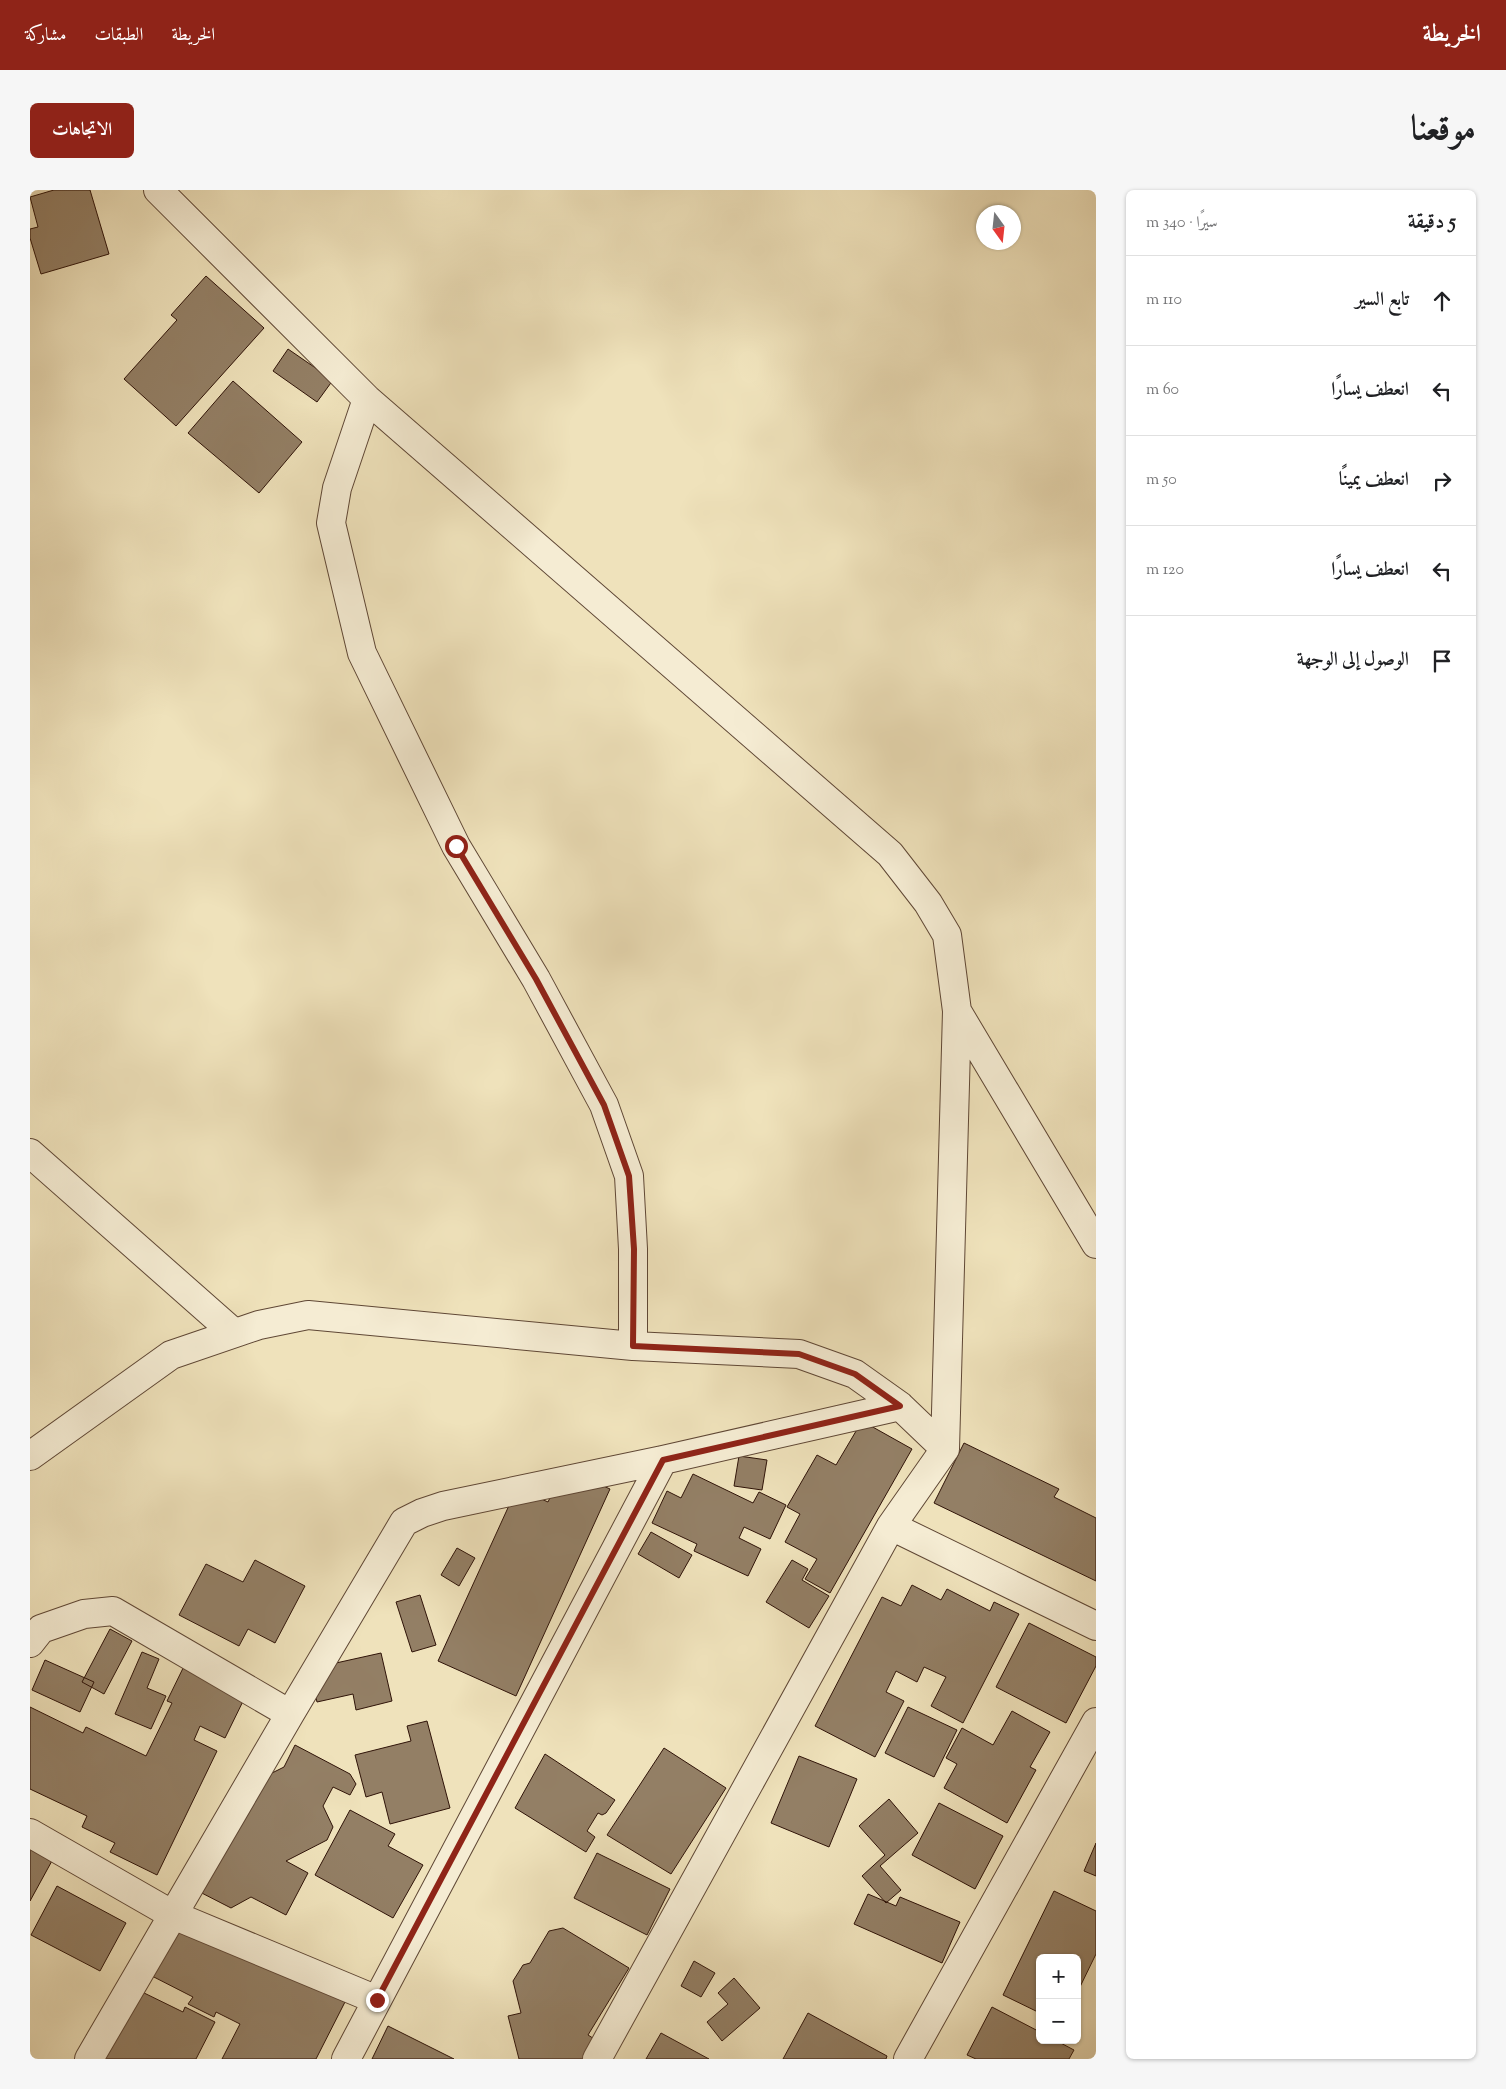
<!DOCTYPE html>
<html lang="ar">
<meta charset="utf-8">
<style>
body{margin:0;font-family:"Sorts Mill Goudy",Amiri,serif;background:#f6f6f6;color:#202124;direction:rtl}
.controls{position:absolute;right:15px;bottom:15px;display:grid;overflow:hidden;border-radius:8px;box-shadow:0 1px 4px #0004}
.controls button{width:45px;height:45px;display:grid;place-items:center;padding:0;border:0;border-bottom:1px solid #e0e0e0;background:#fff;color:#202124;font:25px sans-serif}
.compass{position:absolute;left:946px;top:15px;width:45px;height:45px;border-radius:50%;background:#fff;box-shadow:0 1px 4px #0004;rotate:165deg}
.stop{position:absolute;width:15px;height:15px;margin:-11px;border:4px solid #8f2418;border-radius:50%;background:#fff}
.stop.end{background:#8f2418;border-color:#fff;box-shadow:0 1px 5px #0008}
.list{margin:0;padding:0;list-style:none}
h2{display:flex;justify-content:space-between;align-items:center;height:65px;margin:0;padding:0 20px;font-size:21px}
h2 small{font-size:16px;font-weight:400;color:#757577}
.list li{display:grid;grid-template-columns:32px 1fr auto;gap:15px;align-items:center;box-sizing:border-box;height:90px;padding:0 20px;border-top:1px solid #e0e0e0}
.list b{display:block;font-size:19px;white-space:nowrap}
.list em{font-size:16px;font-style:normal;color:#757577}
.icon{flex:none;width:28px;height:28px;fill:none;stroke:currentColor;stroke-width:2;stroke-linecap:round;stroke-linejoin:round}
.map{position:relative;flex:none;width:1066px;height:1869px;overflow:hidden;direction:ltr;border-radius:8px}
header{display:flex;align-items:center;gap:30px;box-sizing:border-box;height:70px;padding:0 25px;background:#8f2418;color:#fff}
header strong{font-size:24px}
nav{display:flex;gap:28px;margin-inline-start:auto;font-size:18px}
.intro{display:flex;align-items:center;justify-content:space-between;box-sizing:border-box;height:120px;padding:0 30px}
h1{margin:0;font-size:35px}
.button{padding:12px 22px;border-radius:8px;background:#8f2418;color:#fff;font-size:18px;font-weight:700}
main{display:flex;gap:30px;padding:0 30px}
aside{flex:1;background:#fff;border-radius:8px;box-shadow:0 1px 4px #0004}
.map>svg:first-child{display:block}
.building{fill:#937f65;stroke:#2f1308}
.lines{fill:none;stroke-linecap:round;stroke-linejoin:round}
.minor-casing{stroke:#5f4735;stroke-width:30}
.minor{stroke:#f5ecd3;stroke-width:28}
.route{stroke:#8f2418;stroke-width:6}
</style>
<header>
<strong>الخريطة</strong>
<nav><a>الخريطة</a><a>الطبقات</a><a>مشاركة</a></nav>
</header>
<div class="intro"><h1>موقعنا</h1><a class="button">الاتجاهات</a></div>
<main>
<aside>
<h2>5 دقيقة<small>سيرًا · 340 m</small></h2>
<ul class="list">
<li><svg class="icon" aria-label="ahead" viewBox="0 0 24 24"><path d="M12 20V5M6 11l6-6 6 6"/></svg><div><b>تابع السير</b></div><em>110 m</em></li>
<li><svg class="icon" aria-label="left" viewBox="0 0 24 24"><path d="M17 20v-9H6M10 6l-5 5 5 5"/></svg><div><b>انعطف يسارًا</b></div><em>60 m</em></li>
<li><svg class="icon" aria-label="right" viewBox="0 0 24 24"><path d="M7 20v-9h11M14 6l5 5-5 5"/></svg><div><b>انعطف يمينًا</b></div><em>50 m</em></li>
<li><svg class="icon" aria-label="left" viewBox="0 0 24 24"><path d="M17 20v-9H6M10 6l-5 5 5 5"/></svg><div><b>انعطف يسارًا</b></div><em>120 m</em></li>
<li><svg class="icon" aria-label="arrive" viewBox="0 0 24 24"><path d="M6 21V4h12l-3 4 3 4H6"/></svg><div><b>الوصول إلى الوجهة</b></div></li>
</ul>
</aside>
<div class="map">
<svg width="1066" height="1869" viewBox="0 0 1066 1869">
<rect width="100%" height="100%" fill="#efe2bb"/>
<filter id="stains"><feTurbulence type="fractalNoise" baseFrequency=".004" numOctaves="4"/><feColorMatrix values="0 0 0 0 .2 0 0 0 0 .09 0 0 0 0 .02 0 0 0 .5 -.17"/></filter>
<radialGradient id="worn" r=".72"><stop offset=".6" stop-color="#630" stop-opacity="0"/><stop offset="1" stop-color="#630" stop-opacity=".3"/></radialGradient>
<path class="building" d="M24,0H60L79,64L11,84L0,48V39L8,37L0,7Z
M176,86L234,138L146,236L94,189L147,130L141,125Z
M258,159L303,190L287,212L243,181Z
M203,191L272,252L229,303L158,243Z
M832,1231L882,1259L800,1403L775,1389L787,1369L755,1352L770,1324L757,1317L787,1265L806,1275Z
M934,1253L1029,1299L1024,1307L1066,1328V1391L904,1313Z
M709,1266L737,1270L732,1300L704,1296Z
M534,1278L580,1299L486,1506L408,1471L487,1298L518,1312Z
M663,1284L723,1313L729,1302L756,1315L740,1349L714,1337L709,1348L731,1359L718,1386L664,1361L667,1354L622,1333L637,1301L651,1308Z
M621,1342L662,1365L649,1388L608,1364Z
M427,1358L445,1368L429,1396L411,1385Z
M225,1370L275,1396L245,1453L218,1439L209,1456L149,1425L176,1374L213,1392Z
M762,1370L778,1379L772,1390L799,1406L779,1438L736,1412Z
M882,1395L911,1410L917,1399L960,1421L964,1412L989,1424L933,1533L901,1516L916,1487L894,1477L887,1492L866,1481L856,1502L874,1511L845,1567L785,1536L852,1407L871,1416Z
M390,1405L406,1455L382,1462L366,1412Z
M999,1433L1066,1467V1476L1036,1533L966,1497Z
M80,1439L102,1451L74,1504L52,1492Z
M112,1462L129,1469L117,1498L136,1506L121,1539L85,1524Z
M351,1463L362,1511L326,1520L323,1504L287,1512L279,1479Z
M15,1470L64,1492L50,1522L2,1500Z
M157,1470L219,1499L195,1548L170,1536L164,1550L187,1561L127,1685L80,1662L85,1653L52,1637L57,1626L0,1599V1517L53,1543L56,1537L116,1566L142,1513L137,1511Z
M878,1517L927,1540L904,1587L855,1563Z
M982,1521L1020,1542L1000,1577L1006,1580L977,1633L914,1598L927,1574L916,1568L932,1538L963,1555Z
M397,1531L420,1618L360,1634L352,1602L336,1607L325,1565L381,1551L377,1536Z
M265,1555L320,1584L326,1594L320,1605L303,1597L293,1616L303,1637L297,1650L256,1671L278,1683L256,1725L221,1707L201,1718L162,1698L212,1598L254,1577Z
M634,1558L696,1598L641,1684L577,1645Z
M515,1564L585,1610L576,1623L572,1625L568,1623L557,1641L565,1647L556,1662L485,1618Z
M769,1566L827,1589L799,1657L741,1633Z
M859,1609L888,1643L850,1676L871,1700L856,1713L832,1686L855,1665L829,1636Z
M909,1613L973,1646L945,1699L882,1665Z
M320,1620L365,1644L358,1656L393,1675L363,1728L285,1685Z
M1066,1653V1686L1054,1681Z
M0,1657L23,1669L0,1711Z
M567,1663L640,1699L617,1745L544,1708Z
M27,1696L96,1733L70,1781L1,1745Z
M1024,1701L1066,1721V1764L1047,1803V1768H1010V1823L973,1805Z
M838,1704L866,1716L870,1707L930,1732L912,1773L824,1734Z
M147,1728L315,1812L286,1869H192L210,1834L186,1822L184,1827L158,1814L163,1807L118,1784Z
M533,1738L599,1778L558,1845L566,1850L554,1869H489L478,1826L491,1823L483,1791L493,1775L500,1773L519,1741Z
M664,1771L685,1783L671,1807L651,1796Z
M704,1788L730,1818L692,1851L677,1832L698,1814L688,1803Z
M108,1800L153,1822L155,1817L185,1832L166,1869H72Z
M962,1817L1010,1842V1850H1025L1044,1860L1039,1869H946L937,1865Z
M778,1823L857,1866L856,1869H753Z
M358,1836L424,1869H342Z
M631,1843L679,1869H616Z"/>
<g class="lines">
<g class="minor-casing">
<path id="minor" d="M128,0L337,209L860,664L898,713L917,745L927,821L915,1259L861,1336
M337,209L307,298L301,333L332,463L426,656L506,789L574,915L599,986L603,1059V1156
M927,821L1066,1054
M0,963L204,1143
M0,1266L141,1165L229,1135L278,1125L603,1156L769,1164L825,1184L870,1216L915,1259
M0,1453L11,1439L54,1424L83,1421L260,1524
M0,1643L143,1725L347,1810
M59,1869L260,1524L374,1332L392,1323L413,1316L633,1270L870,1216
M316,1869L633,1270
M567,1869L861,1336L1066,1436
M878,1869L1066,1532"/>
</g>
<use href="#minor" class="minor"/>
</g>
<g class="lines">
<path class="route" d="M347,1810L633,1270L870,1216L825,1184L769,1164L603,1156L604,1059L599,986L574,915L506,789L426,656"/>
</g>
<rect width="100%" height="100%" filter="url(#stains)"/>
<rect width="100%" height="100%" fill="url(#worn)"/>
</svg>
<div class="controls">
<button>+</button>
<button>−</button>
</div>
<svg class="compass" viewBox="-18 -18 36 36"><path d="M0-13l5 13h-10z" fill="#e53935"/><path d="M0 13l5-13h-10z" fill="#757577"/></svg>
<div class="stop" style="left:426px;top:656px"></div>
<div class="stop end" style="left:347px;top:1810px"></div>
</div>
</main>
